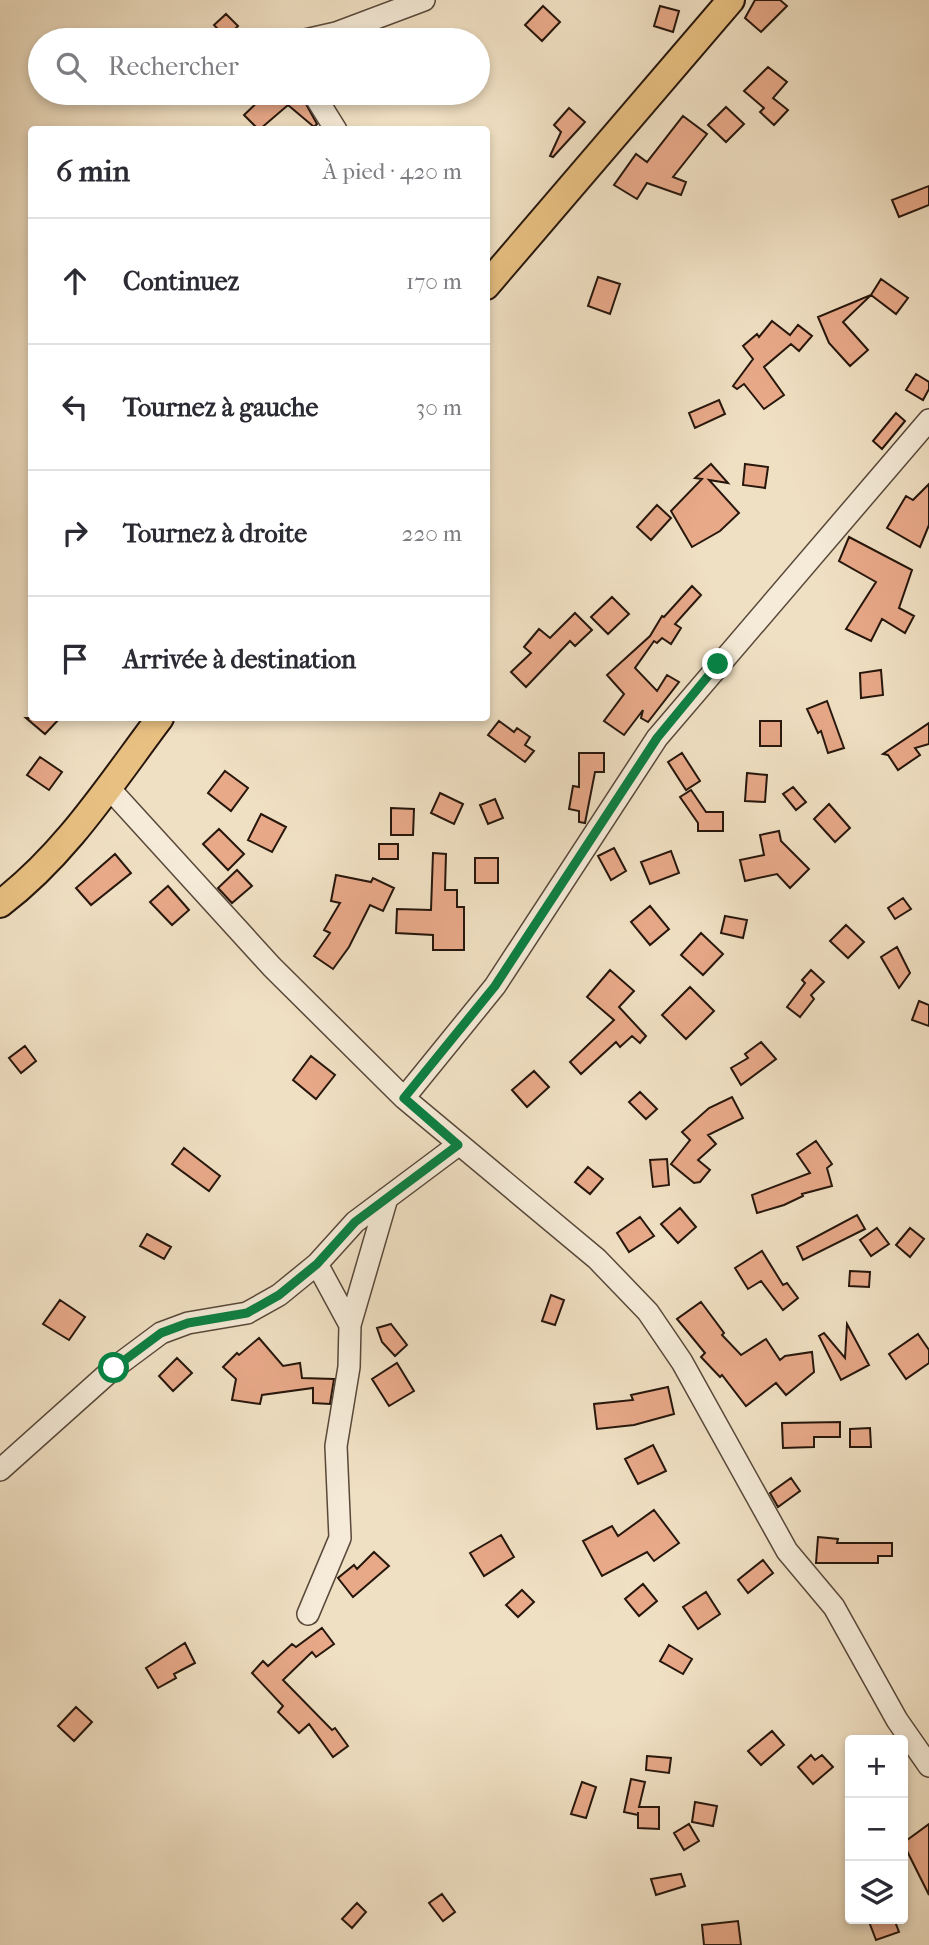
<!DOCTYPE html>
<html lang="fr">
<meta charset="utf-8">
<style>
body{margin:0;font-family:"IM FELL French Canon",serif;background:#f7f7f7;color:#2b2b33}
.controls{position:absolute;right:21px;bottom:21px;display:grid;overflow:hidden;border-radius:7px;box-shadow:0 4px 10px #0003}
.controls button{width:63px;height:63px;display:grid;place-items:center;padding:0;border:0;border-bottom:2px solid #e1e1e2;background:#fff;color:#2b2b33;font:35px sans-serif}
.stop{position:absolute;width:21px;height:21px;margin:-16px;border:5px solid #0b8043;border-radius:50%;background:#fff}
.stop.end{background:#0b8043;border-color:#fff;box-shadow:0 2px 7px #0008}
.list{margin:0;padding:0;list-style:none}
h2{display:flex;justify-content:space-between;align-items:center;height:91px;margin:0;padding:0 28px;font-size:30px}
h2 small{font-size:23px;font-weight:400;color:#7c7c81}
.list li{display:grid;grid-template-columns:46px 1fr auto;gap:21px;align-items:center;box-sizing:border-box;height:126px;padding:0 28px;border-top:2px solid #e1e1e2}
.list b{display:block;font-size:26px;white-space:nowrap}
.list em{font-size:23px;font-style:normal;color:#7c7c81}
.icon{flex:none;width:38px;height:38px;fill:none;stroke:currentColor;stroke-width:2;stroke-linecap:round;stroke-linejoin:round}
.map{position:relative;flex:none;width:929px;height:1945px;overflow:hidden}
.search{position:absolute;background:#fff;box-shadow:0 4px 10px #0003;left:28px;top:28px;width:462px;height:77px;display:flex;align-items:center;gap:18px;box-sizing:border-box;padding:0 24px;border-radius:38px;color:#7c7c81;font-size:26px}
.panel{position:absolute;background:#fff;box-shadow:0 4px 10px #0003;left:28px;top:126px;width:462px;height:595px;border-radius:7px}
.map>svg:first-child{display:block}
.building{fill:#e8a989;stroke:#26160c;stroke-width:2}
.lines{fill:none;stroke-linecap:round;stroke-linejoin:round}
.minor-casing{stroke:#58483a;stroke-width:24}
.major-casing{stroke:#26160c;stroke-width:30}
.minor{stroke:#f5ebd8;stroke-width:21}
.major{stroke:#e8c082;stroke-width:26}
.route{stroke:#0b8043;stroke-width:9}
</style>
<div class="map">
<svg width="929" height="1945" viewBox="0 0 929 1945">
<rect width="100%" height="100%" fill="#f0e0c3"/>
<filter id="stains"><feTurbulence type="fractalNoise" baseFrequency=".00286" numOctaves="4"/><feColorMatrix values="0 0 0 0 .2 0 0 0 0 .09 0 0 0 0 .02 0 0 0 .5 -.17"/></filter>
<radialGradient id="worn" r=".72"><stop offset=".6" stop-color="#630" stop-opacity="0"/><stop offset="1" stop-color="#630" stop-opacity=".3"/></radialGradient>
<path class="building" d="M755,0H780L787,6L761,32L745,18Z
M543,6L560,22L542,41L525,25Z
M660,6L679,11L673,32L654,26Z
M226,14L238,26L226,38L214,25Z
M768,67L787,82L773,98L788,110L774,125L760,112L764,108L744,91Z
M267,93H300L317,124L314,127L288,105L259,130L244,115Z
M726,107L744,124L726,142L708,125Z
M569,108L585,122L553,157L550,156L561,132L554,125Z
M683,116L707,134L673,177L686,182L681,195L647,183L637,199L614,185L636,154L647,162Z
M929,186V205L899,217L892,200Z
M598,277L620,284L610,314L588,306Z
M881,279L908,298L896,314L871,295L843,322L868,350L850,366L829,343L818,317L871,295Z
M772,321L790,335L798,325L812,336L799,351L791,344L764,367L784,395L764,409L744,384L737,389L733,386L753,359L743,346L757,334L759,337Z
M916,374L929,382V389L923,400L906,390Z
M719,400L725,414L695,428L689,413Z
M896,413L905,421L882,449L873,441Z
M711,464L728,483L709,480L739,513L720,531L692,547L671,511L702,479L695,478Z
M745,464L768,467L765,488L743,485Z
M929,484V525L920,547L887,528L906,496L913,500Z
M657,505L671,518L651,540L637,527Z
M849,537L912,570L899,608L914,616L905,633L882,619L871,641L846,629L876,582L839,561Z
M692,586L701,595L675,624L681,628L671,644L662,638L657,643L654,641L635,668L657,691L667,675L679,682L648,722L641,718L643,710L624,735L604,721L624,694L607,675L650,636L662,616L664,617Z
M612,597L629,614L608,634L591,617Z
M575,613L592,630L575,646L570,641L526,687L511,672L531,653L524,647L539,629L550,638Z
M881,670L883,695L861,698L860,673Z
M827,701L844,748L828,753L821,731L818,733L807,709Z
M26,718H60L45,734Z
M499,721L514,732L517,728L530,737L525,745L534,751L525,762L488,735Z
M760,721H781V746H760Z
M929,723V744L915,748L920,755L898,770L888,755L883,754Z
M579,753H604V772H595L585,823L579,822V811L569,809L573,786L579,787Z
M682,753L700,781L686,790L668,762Z
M40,757L62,772L49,790L27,775Z
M225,771L248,788L231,811L208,793Z
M747,773L767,775L765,802L745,801Z
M793,787L806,802L796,810L783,794Z
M691,790L706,812H723V831H698V823L680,797Z
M440,793L463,804L454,824L431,813Z
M495,799L503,818L488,824L480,805Z
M829,804L850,828L835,842L814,819Z
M391,808L414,809L413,835H391Z
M261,814L286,827L272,852L248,840Z
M219,829L244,854L228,870L203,844Z
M779,831L781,841L809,869L790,888L777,874L745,881L740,860L764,855L760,835Z
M379,844H398V859H379Z
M614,848L626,871L611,880L598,856Z
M671,851L679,873L650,884L641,862Z
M433,853L446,854L445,890H457V907H464V950H433V935L396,933L397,909L431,910Z
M115,854L131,873L91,905L76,888Z
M475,858H498V883H475Z
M237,870L252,886L232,903L218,888Z
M336,875L371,882L373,878L394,888L383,911L370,905L349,947L333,969L314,956L330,933L324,930L340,903L331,901Z
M168,886L189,910L172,925L150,902Z
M903,898L911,909L895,919L888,908Z
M650,906L669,929L650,945L631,922Z
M725,916L747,920L743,938L721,933Z
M846,925L864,942L848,958L830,941Z
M701,933L723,954L703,975L681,955Z
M897,947L910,973L899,988L881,957Z
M610,970L634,991L619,1007L646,1036L640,1043L632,1036L620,1047L616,1042L581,1074L570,1062L614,1020L587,997Z
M811,970L824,982L811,995L814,999L800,1017L787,1007L805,983L802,980Z
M690,987L714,1011L686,1039L662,1015Z
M919,1001L929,1005V1026L912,1020Z
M761,1042L776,1059L741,1085L731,1068L748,1058L745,1054Z
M25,1046L36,1061L21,1073L9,1058Z
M311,1056L335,1075L316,1099L293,1080Z
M534,1071L549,1087L527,1107L512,1090Z
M640,1092L657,1109L646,1119L629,1102Z
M732,1097L743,1118L708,1135L716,1144L698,1160L710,1170L700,1182L694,1183L671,1164L690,1140L682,1132L709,1108Z
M816,1141L832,1164L827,1168L832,1186L802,1194L803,1196L784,1205L757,1213L752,1195L810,1173L797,1154Z
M184,1148L220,1176L209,1191L172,1164Z
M667,1159L669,1185L653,1187L650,1160Z
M588,1167L603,1179L590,1194L575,1182Z
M680,1208L696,1227L678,1243L661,1224Z
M857,1215L865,1229L803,1260L797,1247Z
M640,1217L654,1236L629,1252L617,1233Z
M877,1228L889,1244L871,1256L860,1240Z
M910,1228L924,1239L910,1257L896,1245Z
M147,1234L171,1247L164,1259L140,1246Z
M762,1251L783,1285L787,1283L798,1298L783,1310L761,1281L748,1289L735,1268Z
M850,1271L870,1272L869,1287L849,1286Z
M551,1295L564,1300L555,1325L542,1321Z
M60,1300L85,1317L69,1340L43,1324Z
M701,1302L724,1333L722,1335L741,1355L766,1339L780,1360L785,1356L812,1352L814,1372L786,1395L776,1383L746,1406L722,1375L720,1377L701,1357L705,1353L677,1319Z
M391,1324L407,1345L395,1356L382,1342L377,1328Z
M847,1324L869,1365L841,1380L819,1336L824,1333L845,1358Z
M918,1334L929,1350V1363L906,1379L889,1354Z
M259,1338L283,1366L300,1363L302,1378L334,1379L330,1404L313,1403V1388L262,1395L260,1404L232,1400L236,1379L223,1367L237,1353L239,1355Z
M177,1358L192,1373L173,1391L159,1376Z
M397,1363L414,1391L389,1406L372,1379Z
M668,1387L674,1414L634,1425L597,1429L594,1404L633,1400L631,1395Z
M840,1422V1437H814V1447L783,1448L782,1423Z
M870,1428L871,1447H850V1429Z
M653,1445L666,1471L638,1484L625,1459Z
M791,1478L800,1491L778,1507L770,1493Z
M654,1510L679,1543L654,1561L647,1552L602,1576L583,1541L612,1526L618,1536Z
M501,1535L514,1557L484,1576L470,1553Z
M818,1537L838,1539L837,1543H892V1556H878V1563H816Z
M374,1552L389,1566L353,1597L338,1578L354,1565L357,1569Z
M763,1560L773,1573L748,1593L738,1580Z
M643,1584L657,1601L639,1616L625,1599Z
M522,1590L534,1602L518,1617L506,1605Z
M706,1592L720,1614L698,1629L683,1607Z
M322,1628L334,1644L316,1657L312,1652L283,1680L332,1730L335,1728L348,1746L333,1757L309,1724L299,1733L278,1712L283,1706L252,1673L263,1661L268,1666L292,1644L296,1647Z
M185,1643L195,1663L174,1674L176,1678L158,1688L146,1668Z
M669,1645L692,1659L683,1674L660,1661Z
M76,1707L92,1722L74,1741L58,1726Z
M772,1731L784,1745L761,1765L748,1751Z
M811,1755L815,1760L822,1755L833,1767L813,1784L798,1767Z
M647,1756L671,1758L669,1773L646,1770Z
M631,1779L645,1782L639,1807H659V1829L638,1828V1812V1815L624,1812Z
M582,1782L596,1787L586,1818L571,1814Z
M695,1802L717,1806L713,1826L692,1822Z
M689,1824L699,1841L684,1850L674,1833Z
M929,1824V1895L903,1843Z
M681,1874L685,1886L656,1895L651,1879Z
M442,1894L455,1912L443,1921L429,1903Z
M357,1903L366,1912L352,1928L342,1919Z
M868,1919H894L899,1932L876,1940Z
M738,1921L741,1945H704L702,1925Z"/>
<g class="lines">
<g class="minor-casing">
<path id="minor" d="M305,40L336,33L424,0
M313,93L336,130
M108,787L272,967L404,1098L597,1259L648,1312L682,1362L787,1551L834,1607L897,1720L929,1766
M404,1098L495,986L657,738L929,420
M317,1264L350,1325
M0,1470L114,1368L161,1333L188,1323L247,1313L279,1295L317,1264L355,1222L458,1145
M308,1614L340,1538L336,1446L349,1367L350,1325L387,1198"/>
</g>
<g class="major-casing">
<path id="major" d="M486,286L731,0
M0,904C66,854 111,783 160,718"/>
</g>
<use href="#minor" class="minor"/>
<use href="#major" class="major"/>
</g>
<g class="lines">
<path class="route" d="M114,1368L161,1333L188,1323L247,1313L279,1295L317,1264L355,1222L458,1145L404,1098L495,986L657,738L718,664"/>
</g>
<rect width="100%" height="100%" filter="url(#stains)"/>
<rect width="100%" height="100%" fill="url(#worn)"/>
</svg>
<div class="controls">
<button>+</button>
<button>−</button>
<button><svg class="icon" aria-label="layers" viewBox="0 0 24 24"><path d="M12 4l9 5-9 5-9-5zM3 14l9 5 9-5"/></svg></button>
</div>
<div class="stop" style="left:114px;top:1368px"></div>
<div class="stop end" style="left:718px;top:664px"></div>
<div class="search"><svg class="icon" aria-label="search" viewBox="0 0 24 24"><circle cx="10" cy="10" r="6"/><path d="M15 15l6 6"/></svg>Rechercher</div>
<section class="panel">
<h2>6 min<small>À pied · 420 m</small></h2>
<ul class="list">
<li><svg class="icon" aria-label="ahead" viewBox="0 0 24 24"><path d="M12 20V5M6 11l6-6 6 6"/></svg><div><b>Continuez</b></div><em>170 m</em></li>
<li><svg class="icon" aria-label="left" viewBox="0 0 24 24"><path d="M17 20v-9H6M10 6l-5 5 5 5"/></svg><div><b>Tournez à gauche</b></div><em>30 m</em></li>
<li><svg class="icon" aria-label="right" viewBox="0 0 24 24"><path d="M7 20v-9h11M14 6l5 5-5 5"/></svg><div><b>Tournez à droite</b></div><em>220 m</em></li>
<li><svg class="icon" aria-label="arrive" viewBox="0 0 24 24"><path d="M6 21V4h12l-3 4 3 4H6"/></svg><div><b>Arrivée à destination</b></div></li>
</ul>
</section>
</div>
